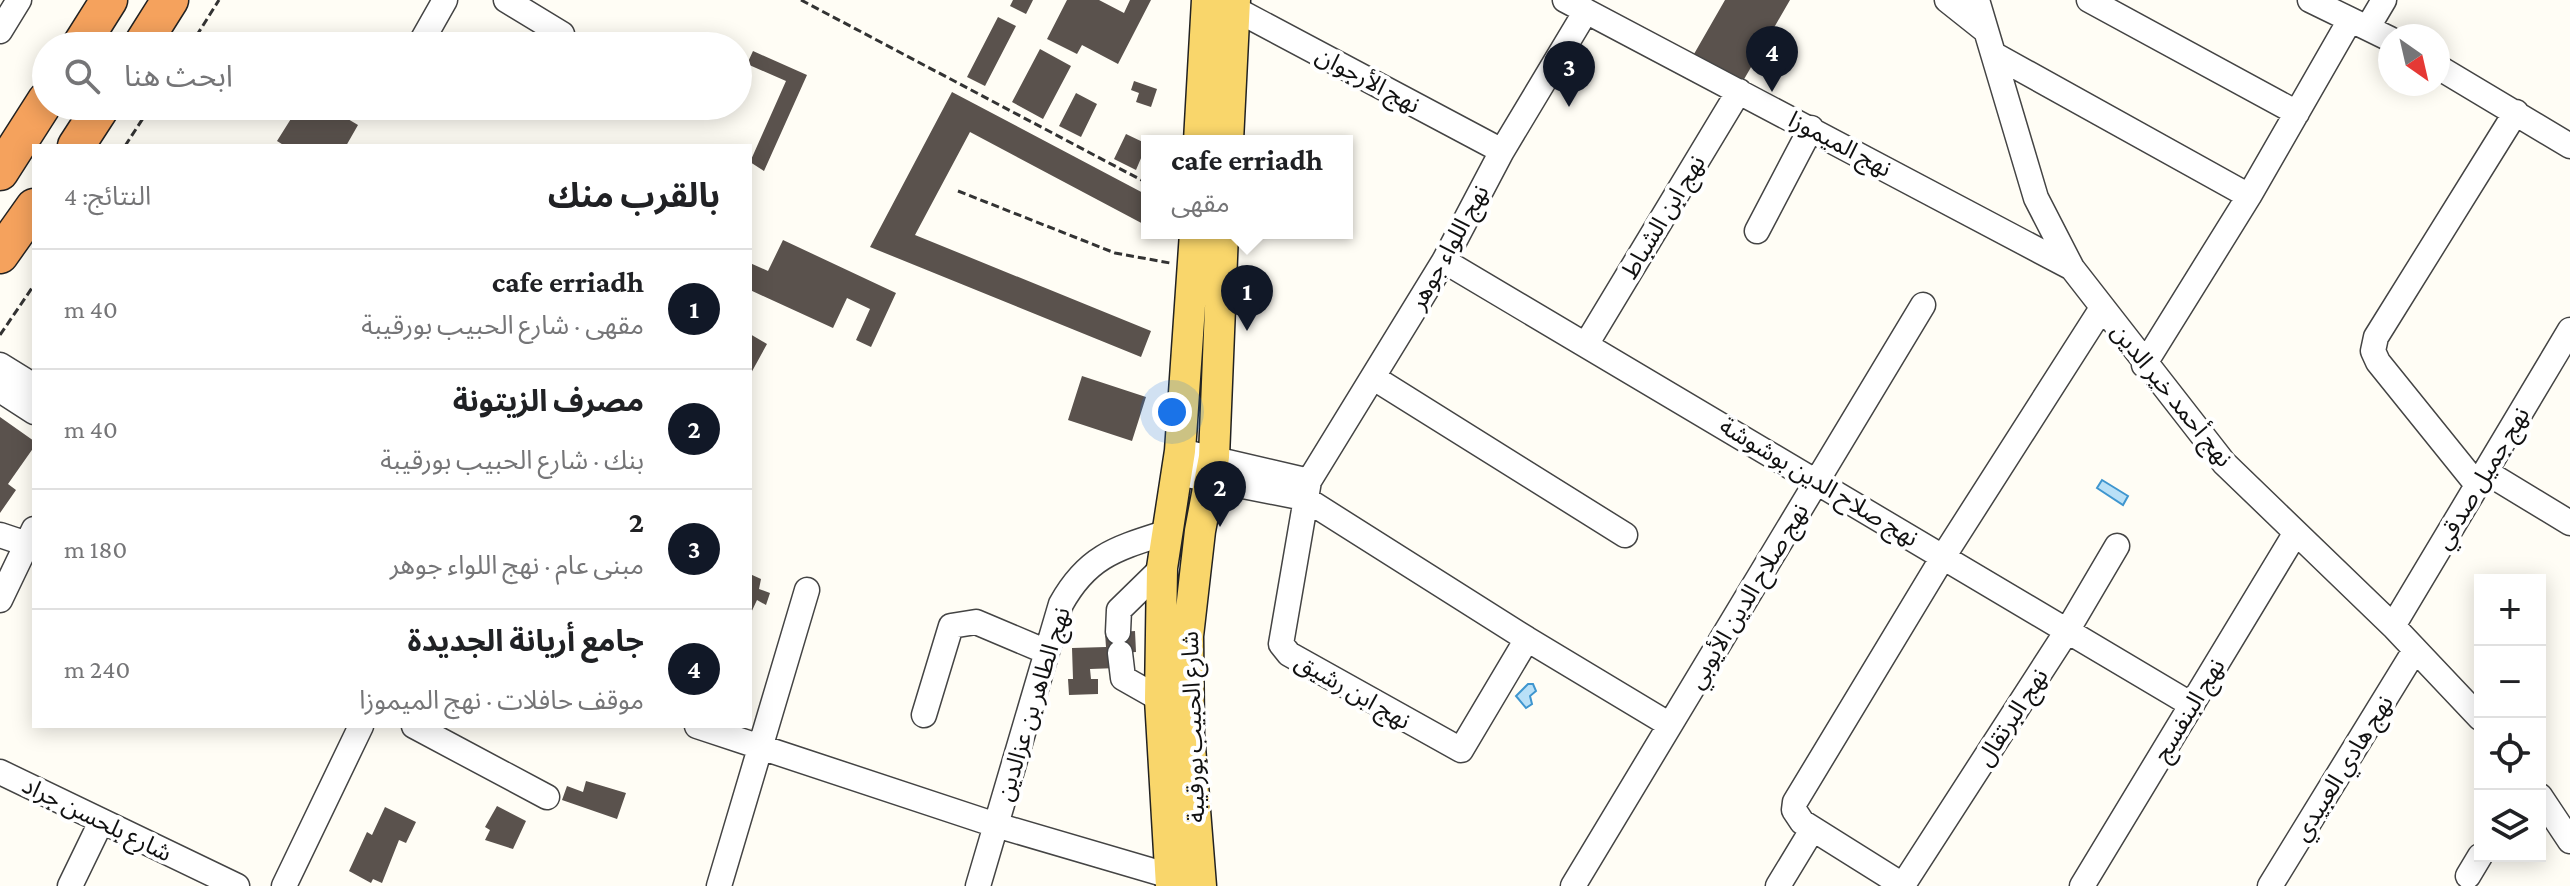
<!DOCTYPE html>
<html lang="ar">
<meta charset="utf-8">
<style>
body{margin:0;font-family:"Crimson Pro","Noto Sans Arabic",serif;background:#f6f6f6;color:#202124;direction:rtl}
.controls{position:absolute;right:24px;bottom:24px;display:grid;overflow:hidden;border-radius:0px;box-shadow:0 4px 20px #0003}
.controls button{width:72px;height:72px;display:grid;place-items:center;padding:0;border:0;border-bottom:2px solid #e0e0e0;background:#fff;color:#202124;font:40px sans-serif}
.compass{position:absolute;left:2378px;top:24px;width:72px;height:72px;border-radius:50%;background:#fff;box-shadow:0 4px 20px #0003;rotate:146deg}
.you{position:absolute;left:1172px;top:412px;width:28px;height:28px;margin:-20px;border:6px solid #fff;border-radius:50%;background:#1a73e8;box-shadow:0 0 0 12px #1a73e833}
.badge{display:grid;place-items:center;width:52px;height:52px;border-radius:50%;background:#111827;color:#fff;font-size:26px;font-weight:700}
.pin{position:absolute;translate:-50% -66px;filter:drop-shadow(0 2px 4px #0008)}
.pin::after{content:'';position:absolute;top:42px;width:28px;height:24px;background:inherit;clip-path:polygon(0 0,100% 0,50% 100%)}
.popup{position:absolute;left:1141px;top:135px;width:212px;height:104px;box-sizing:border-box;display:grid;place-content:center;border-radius:0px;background:#fff;filter:drop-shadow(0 2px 6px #0005);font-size:26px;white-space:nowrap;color:#757577}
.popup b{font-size:30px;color:#202124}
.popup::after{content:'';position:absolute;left:50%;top:100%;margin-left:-16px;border:16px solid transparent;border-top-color:#fff}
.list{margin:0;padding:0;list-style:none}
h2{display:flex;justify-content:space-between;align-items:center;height:104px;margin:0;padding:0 32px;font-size:34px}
h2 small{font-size:26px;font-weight:400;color:#757577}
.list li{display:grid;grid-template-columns:52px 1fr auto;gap:24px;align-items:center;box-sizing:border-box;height:120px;padding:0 32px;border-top:2px solid #e0e0e0}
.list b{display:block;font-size:30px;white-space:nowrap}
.list p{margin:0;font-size:26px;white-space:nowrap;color:#757577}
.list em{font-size:26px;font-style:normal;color:#757577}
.icon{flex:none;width:44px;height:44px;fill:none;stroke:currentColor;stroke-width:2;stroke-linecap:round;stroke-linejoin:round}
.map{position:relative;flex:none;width:2570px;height:886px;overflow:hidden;direction:ltr}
.search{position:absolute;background:#fff;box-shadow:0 4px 20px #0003;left:32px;top:32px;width:720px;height:88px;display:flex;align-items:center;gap:20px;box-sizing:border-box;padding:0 28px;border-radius:44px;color:#757577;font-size:30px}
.panel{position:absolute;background:#fff;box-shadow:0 4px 20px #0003;left:32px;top:144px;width:720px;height:584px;border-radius:0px;direction:rtl}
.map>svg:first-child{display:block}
.water{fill:#b9e0f7;stroke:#3f96cf;stroke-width:2}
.building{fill:#5a524d}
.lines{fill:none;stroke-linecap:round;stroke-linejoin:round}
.minor-casing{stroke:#444;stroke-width:27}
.major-casing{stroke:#222;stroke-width:33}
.highway-casing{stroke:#222;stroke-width:39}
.path{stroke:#333;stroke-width:3;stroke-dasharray:8 4;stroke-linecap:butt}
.minor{stroke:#fff;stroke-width:24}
.major{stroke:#f9d66b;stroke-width:30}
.highway{stroke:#f5a25d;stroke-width:36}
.labels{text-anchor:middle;stroke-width:8;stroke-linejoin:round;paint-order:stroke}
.street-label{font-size:24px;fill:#111;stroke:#fff}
</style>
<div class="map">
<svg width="2570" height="886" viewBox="0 0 2570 886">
<rect width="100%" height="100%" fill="#fffdf5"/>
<path class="water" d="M2102,480L2128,496L2123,505L2097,488Z
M1528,684H1533L1536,691L1530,696L1532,704L1526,708L1516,696Z"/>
<path class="building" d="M1013,0H1033L1026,14L1010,6Z
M1067,0H1099L1124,13L1130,0H1151L1118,64L1082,45L1077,54L1047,39Z
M1725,0H1790L1743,81L1694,54Z
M998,17L1016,26L985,86L967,77Z
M1040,49L1071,66L1043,119L1012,102Z
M753,51L807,75L764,171L750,162L786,81L747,64Z
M1134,81L1157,89L1151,107L1136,102L1139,93L1131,90Z
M952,92L1147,195V226L970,132L915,235L1151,331L1141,357L870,247Z
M1076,93L1097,104L1081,137L1059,126Z
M299,106H326L358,125L346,146H285L277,141Z
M1126,134L1147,144L1136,170L1114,159Z
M783,240L896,293L871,347L856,340L870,309L847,298L833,328L750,290V263L768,271Z
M750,334L767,344L750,375Z
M1082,376L1146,397L1132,441L1068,420Z
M0,417L34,441V447L8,484L16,490L0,513Z
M750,574L761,579L759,589L770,593L766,605L757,600L750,615Z
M1135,631L1136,652L1117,653L1118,668L1090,669L1091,679H1098V694L1069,695L1068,679H1073L1072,648L1106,647L1105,633Z
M586,781L626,793L617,819L562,800L567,786L583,792Z
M497,806L526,821L513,849L485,840L490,830L485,827Z
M385,807L416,822L406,843L399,840L382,883L373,879L371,883L349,871L367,832L372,835Z"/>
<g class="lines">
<g class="minor-casing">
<path id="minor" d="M506,0L562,34
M1565,0L2072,268
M1947,0L1986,31
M1977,0L2036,198L2072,268L2224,463L2393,626L2480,718
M2089,0L2297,113
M2310,0L2390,39
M1235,9L1502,151
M2368,27L2384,0
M0,31L19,0
M419,46L445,0
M1995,55L2249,196
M2438,67L2570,146
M1757,231L1811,128
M1444,261L2192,705
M1587,343L1739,91
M0,365L34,386
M2144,365L2249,196L2350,20
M1374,378L1625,535
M0,390L34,412
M1180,451L1309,481
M2486,472L2570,523
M1177,473L1304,498L1527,639L1670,725
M2478,486L2378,362L2373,351L2376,337L2516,112
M0,535L27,544
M0,600L34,529
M2393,626L2570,330
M1118,632L1119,610L1162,568
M1527,639L1461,750L1289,654L1281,644L1309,481L1444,261L1502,151L1586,11
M1120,653L1123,678L1160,699
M924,715L951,626L976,622L1047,652
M414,726L547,797
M697,726L996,825L1170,876
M0,772L237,886
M2540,796L2570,841
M2468,876L2480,856
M1903,885L2067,631L2117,546
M70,886L101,822
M284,886L361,726
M719,886L807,590
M978,886L1061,604C1088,555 1118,548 1168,532
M1573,886L1923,305
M1778,886L1812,830
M1904,886L1802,822L1794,810L1795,802L1943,557L2102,308
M2082,886L2295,534
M2270,886L2415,650"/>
</g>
<g class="major-casing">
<path id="major" d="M1199,141L1207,0
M1228,141L1235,0
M1171,886L1160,699L1162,568L1180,451L1195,233
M1201,886L1189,734L1188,636L1200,531L1214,457L1223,233"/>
</g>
<g class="highway-casing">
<path id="highway" d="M80,46L109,0
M141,46L170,0
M76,146L102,106
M0,172L46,100
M0,255L34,207"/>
</g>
<path class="path" d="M801,0L1147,183
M190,46L219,0
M125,146L151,106
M958,191L1115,253L1170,263
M0,335L34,285"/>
<use href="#minor" class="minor"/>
<use href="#major" class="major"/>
<use href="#highway" class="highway"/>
</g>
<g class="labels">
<g class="street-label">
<text transform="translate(1368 80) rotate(28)" y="8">نهج الأرجوان</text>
<text transform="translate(1840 144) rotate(28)" y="8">نهج الميموزا</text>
<text transform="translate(1663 217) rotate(-59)" y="8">نهج ابن الشباط</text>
<text transform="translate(1449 247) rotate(-61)" y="8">نهج اللواء جوهر</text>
<text transform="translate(2172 395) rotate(51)" y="8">نهج أحمد خير الدين</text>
<text transform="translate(2482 478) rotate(-59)" y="8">نهج جميل صدقي</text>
<text transform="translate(1819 482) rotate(31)" y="8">نهج صلاح الدين بوشوشة</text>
<text transform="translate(1748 596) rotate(-59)" y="8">نهج صلاح الدين الأيوبي</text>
<text transform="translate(1353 691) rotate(30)" y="8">نهج ابن رشيق</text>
<text transform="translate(1033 704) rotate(-73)" y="8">نهج الطاهر بن عزالدين</text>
<text transform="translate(2189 710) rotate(-59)" y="8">نهج البنفسج</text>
<text transform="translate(2012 717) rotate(-57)" y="8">نهج البرتقال</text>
<text transform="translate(1193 727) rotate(-92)" y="8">شارع الحبيب بورقيبة</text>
<text transform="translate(2343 768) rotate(-58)" y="8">نهج هادي العبيدي</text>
<text transform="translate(97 819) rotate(26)" y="8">شارع بلحسن جراد</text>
</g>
</g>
</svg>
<div class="controls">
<button>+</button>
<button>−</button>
<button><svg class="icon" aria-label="locate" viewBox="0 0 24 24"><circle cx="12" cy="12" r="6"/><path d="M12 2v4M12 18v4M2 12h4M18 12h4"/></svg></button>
<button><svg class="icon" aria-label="layers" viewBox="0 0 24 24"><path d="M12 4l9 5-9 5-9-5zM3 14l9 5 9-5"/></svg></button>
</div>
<svg class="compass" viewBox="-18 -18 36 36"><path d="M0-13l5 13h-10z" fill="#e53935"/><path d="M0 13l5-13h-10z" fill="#757577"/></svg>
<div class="you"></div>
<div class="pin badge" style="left:1247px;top:331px">1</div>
<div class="popup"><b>cafe erriadh</b>مقهى</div>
<div class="pin badge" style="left:1220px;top:527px">2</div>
<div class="pin badge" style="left:1569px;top:107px">3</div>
<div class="pin badge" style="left:1772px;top:92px">4</div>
<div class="search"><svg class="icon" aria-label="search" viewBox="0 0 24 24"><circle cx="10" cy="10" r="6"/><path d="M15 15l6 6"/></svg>ابحث هنا</div>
<section class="panel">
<h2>بالقرب منك<small>النتائج: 4</small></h2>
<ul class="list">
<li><span class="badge">1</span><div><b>cafe erriadh</b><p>مقهى · شارع الحبيب بورقيبة</p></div><em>40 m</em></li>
<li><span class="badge">2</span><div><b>مصرف الزيتونة</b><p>بنك · شارع الحبيب بورقيبة</p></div><em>40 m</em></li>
<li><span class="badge">3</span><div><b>2</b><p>مبنى عام · نهج اللواء جوهر</p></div><em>180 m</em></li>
<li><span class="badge">4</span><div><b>جامع أريانة الجديدة</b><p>موقف حافلات · نهج الميموزا</p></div><em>240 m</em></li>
</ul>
</section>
</div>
